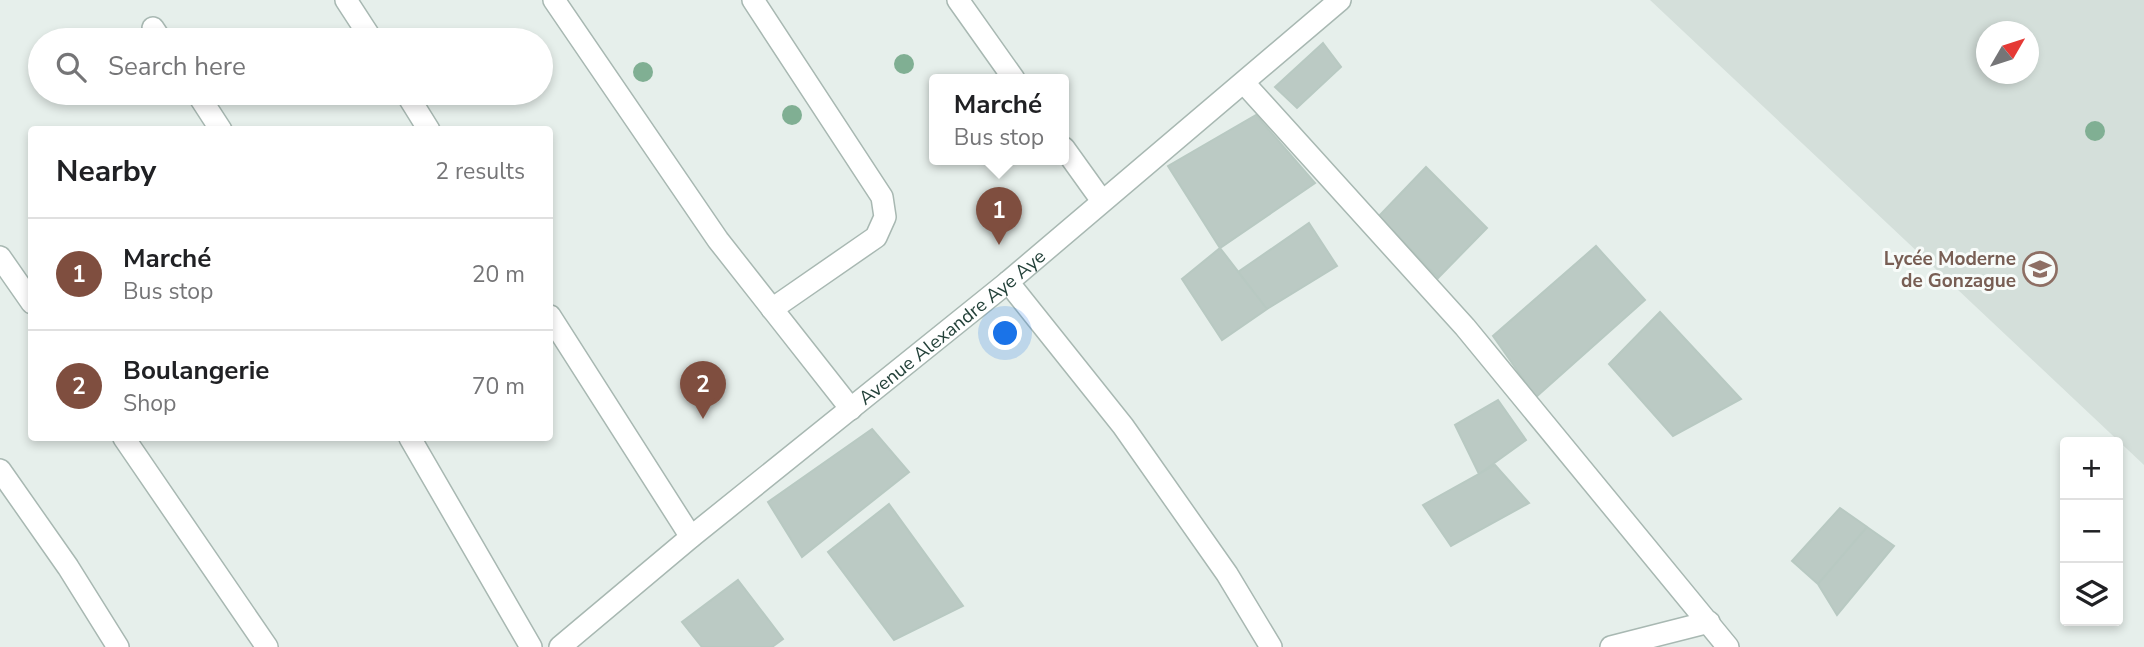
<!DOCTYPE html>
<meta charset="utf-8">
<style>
body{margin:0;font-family:"Nunito Sans",sans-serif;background:#f2f2f2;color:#202124}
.controls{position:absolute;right:21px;bottom:21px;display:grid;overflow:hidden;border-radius:7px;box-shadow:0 4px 10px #0003}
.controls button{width:63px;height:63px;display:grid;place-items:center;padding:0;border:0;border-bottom:2px solid #e0e0e0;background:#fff;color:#202124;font:35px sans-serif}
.compass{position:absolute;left:1976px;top:21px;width:63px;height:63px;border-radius:50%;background:#fff;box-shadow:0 4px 10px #0003;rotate:51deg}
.you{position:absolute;left:1006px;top:334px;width:24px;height:24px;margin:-18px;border:5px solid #fff;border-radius:50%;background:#1a73e8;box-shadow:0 0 0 10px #1a73e833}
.badge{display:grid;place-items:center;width:46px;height:46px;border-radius:50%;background:#7f4e3f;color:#fff;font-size:23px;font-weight:700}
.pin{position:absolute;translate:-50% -58px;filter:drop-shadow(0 2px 4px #0008)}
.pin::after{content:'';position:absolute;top:37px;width:24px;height:21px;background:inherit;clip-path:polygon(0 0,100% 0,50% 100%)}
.popup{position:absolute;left:929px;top:74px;width:140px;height:91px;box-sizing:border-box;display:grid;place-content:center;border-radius:7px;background:#fff;filter:drop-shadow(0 2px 5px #0005);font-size:23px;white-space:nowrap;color:#757577}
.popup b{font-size:26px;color:#202124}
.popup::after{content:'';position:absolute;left:50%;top:100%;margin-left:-14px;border:14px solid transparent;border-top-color:#fff}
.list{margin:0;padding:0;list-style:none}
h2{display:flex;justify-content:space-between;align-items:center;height:91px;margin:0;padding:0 28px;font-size:30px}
h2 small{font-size:23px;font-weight:400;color:#757577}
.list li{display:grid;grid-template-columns:46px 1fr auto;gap:21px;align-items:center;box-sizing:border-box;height:112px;padding:0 28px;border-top:2px solid #e0e0e0}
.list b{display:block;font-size:26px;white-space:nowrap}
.list p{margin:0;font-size:23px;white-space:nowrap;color:#757577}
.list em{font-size:23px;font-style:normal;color:#757577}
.icon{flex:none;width:38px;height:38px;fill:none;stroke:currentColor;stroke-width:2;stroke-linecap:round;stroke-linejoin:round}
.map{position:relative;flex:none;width:2144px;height:647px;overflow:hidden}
.search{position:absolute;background:#fff;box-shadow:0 4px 10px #0003;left:28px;top:28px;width:525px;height:77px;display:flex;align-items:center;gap:18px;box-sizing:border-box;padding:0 24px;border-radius:38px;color:#757577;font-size:26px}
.panel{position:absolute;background:#fff;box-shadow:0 4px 10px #0003;left:28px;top:126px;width:525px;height:315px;border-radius:7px}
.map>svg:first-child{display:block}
.built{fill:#d4dfda;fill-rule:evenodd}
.building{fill:#bbcac4;stroke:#b8c9c2;stroke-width:2}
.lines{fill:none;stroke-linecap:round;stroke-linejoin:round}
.minor-casing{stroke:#a8b8b2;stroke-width:24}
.minor{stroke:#fff;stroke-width:21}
.tree{fill:#80af93}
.labels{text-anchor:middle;stroke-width:6;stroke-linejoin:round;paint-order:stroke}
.education-label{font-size:19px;font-weight:bold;fill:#785e54;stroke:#f7fbf9;text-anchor:end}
.street-label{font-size:19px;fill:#24423a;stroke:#f7fbf9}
</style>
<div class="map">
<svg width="2144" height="647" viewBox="0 0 2144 647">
<rect width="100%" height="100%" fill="#e6efeb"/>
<path class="built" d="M1650,0H2144V465ZM1986,32H2028V74H1986Z"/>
<path class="building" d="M1323,43L1341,67L1297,108L1275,87Z
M1256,115L1315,183L1220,248L1168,166Z
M1426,167L1487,228L1438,278L1379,216Z
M1309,223L1337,266L1267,309L1238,272Z
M1596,246L1645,300L1536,397L1493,336Z
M1220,248L1267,309L1222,340L1182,279Z
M1660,312L1741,399L1673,436L1609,364Z
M1498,400L1526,440L1479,474L1455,425Z
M872,429L909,472L802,557L768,502Z
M1495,465L1529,503L1451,546L1423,505Z
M889,504L963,606L894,640L828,552Z
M1840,508L1867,527L1818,584L1792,561Z
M1867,527L1894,546L1837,615L1818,584Z
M738,580L783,639L772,647H702L682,622Z"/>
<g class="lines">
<g class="minor-casing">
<g id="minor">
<path d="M346,0L372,40"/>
<path d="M554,0L718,240L851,409"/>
<path d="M753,0L882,197L885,217L876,237L772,309"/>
<path d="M958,0L1014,79"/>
<path d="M153,28L161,40"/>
<path d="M1244,83L1465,327L1728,647"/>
<path d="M197,93L221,130"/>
<path d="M406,93L429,130"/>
<path d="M1064,148L1102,201"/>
<path d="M0,257L32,303"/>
<path d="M1008,282L1123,426L1227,574L1271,647"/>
<path d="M550,316L691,537"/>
<path d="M124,438L267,647"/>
<path d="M410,438L531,647"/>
<path d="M0,470L68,567L118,647"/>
<path id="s1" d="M560,647L691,537L1008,282L1340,0"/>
<path d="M1611,647L1709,622"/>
</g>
</g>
<use href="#minor" class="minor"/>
</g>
<g class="tree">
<circle cx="904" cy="64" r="10"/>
<circle cx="643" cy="72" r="10"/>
<circle cx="792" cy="115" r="10"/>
<circle cx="2095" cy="131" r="10"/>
</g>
<defs>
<g id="school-ring" transform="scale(1.75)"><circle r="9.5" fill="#f7fbf9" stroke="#8d6e63" stroke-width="1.5"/><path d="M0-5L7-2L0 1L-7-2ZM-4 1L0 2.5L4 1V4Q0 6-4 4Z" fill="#8d6e63"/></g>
</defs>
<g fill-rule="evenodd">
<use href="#school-ring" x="2040" y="269"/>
</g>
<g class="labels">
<g class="education-label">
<text x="2016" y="265">Lycée Moderne<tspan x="2016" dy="22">de Gonzague</tspan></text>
</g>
<g class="street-label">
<text dy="7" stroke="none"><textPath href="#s1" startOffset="506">Avenue Alexandre Aye Aye</textPath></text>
</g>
</g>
</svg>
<div class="controls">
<button>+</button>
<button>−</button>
<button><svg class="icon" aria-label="layers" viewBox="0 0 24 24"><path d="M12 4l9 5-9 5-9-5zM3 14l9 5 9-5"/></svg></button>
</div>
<svg class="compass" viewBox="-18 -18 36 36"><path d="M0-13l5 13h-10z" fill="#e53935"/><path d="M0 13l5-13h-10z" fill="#757577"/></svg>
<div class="you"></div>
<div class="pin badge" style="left:999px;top:245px">1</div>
<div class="popup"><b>Marché</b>Bus stop</div>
<div class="pin badge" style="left:703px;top:419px">2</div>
<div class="search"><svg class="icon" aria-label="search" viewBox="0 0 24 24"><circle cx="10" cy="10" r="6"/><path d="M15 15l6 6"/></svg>Search here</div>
<section class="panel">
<h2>Nearby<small>2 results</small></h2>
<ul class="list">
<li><span class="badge">1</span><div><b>Marché</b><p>Bus stop</p></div><em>20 m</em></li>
<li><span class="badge">2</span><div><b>Boulangerie</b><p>Shop</p></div><em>70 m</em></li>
</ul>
</section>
</div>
